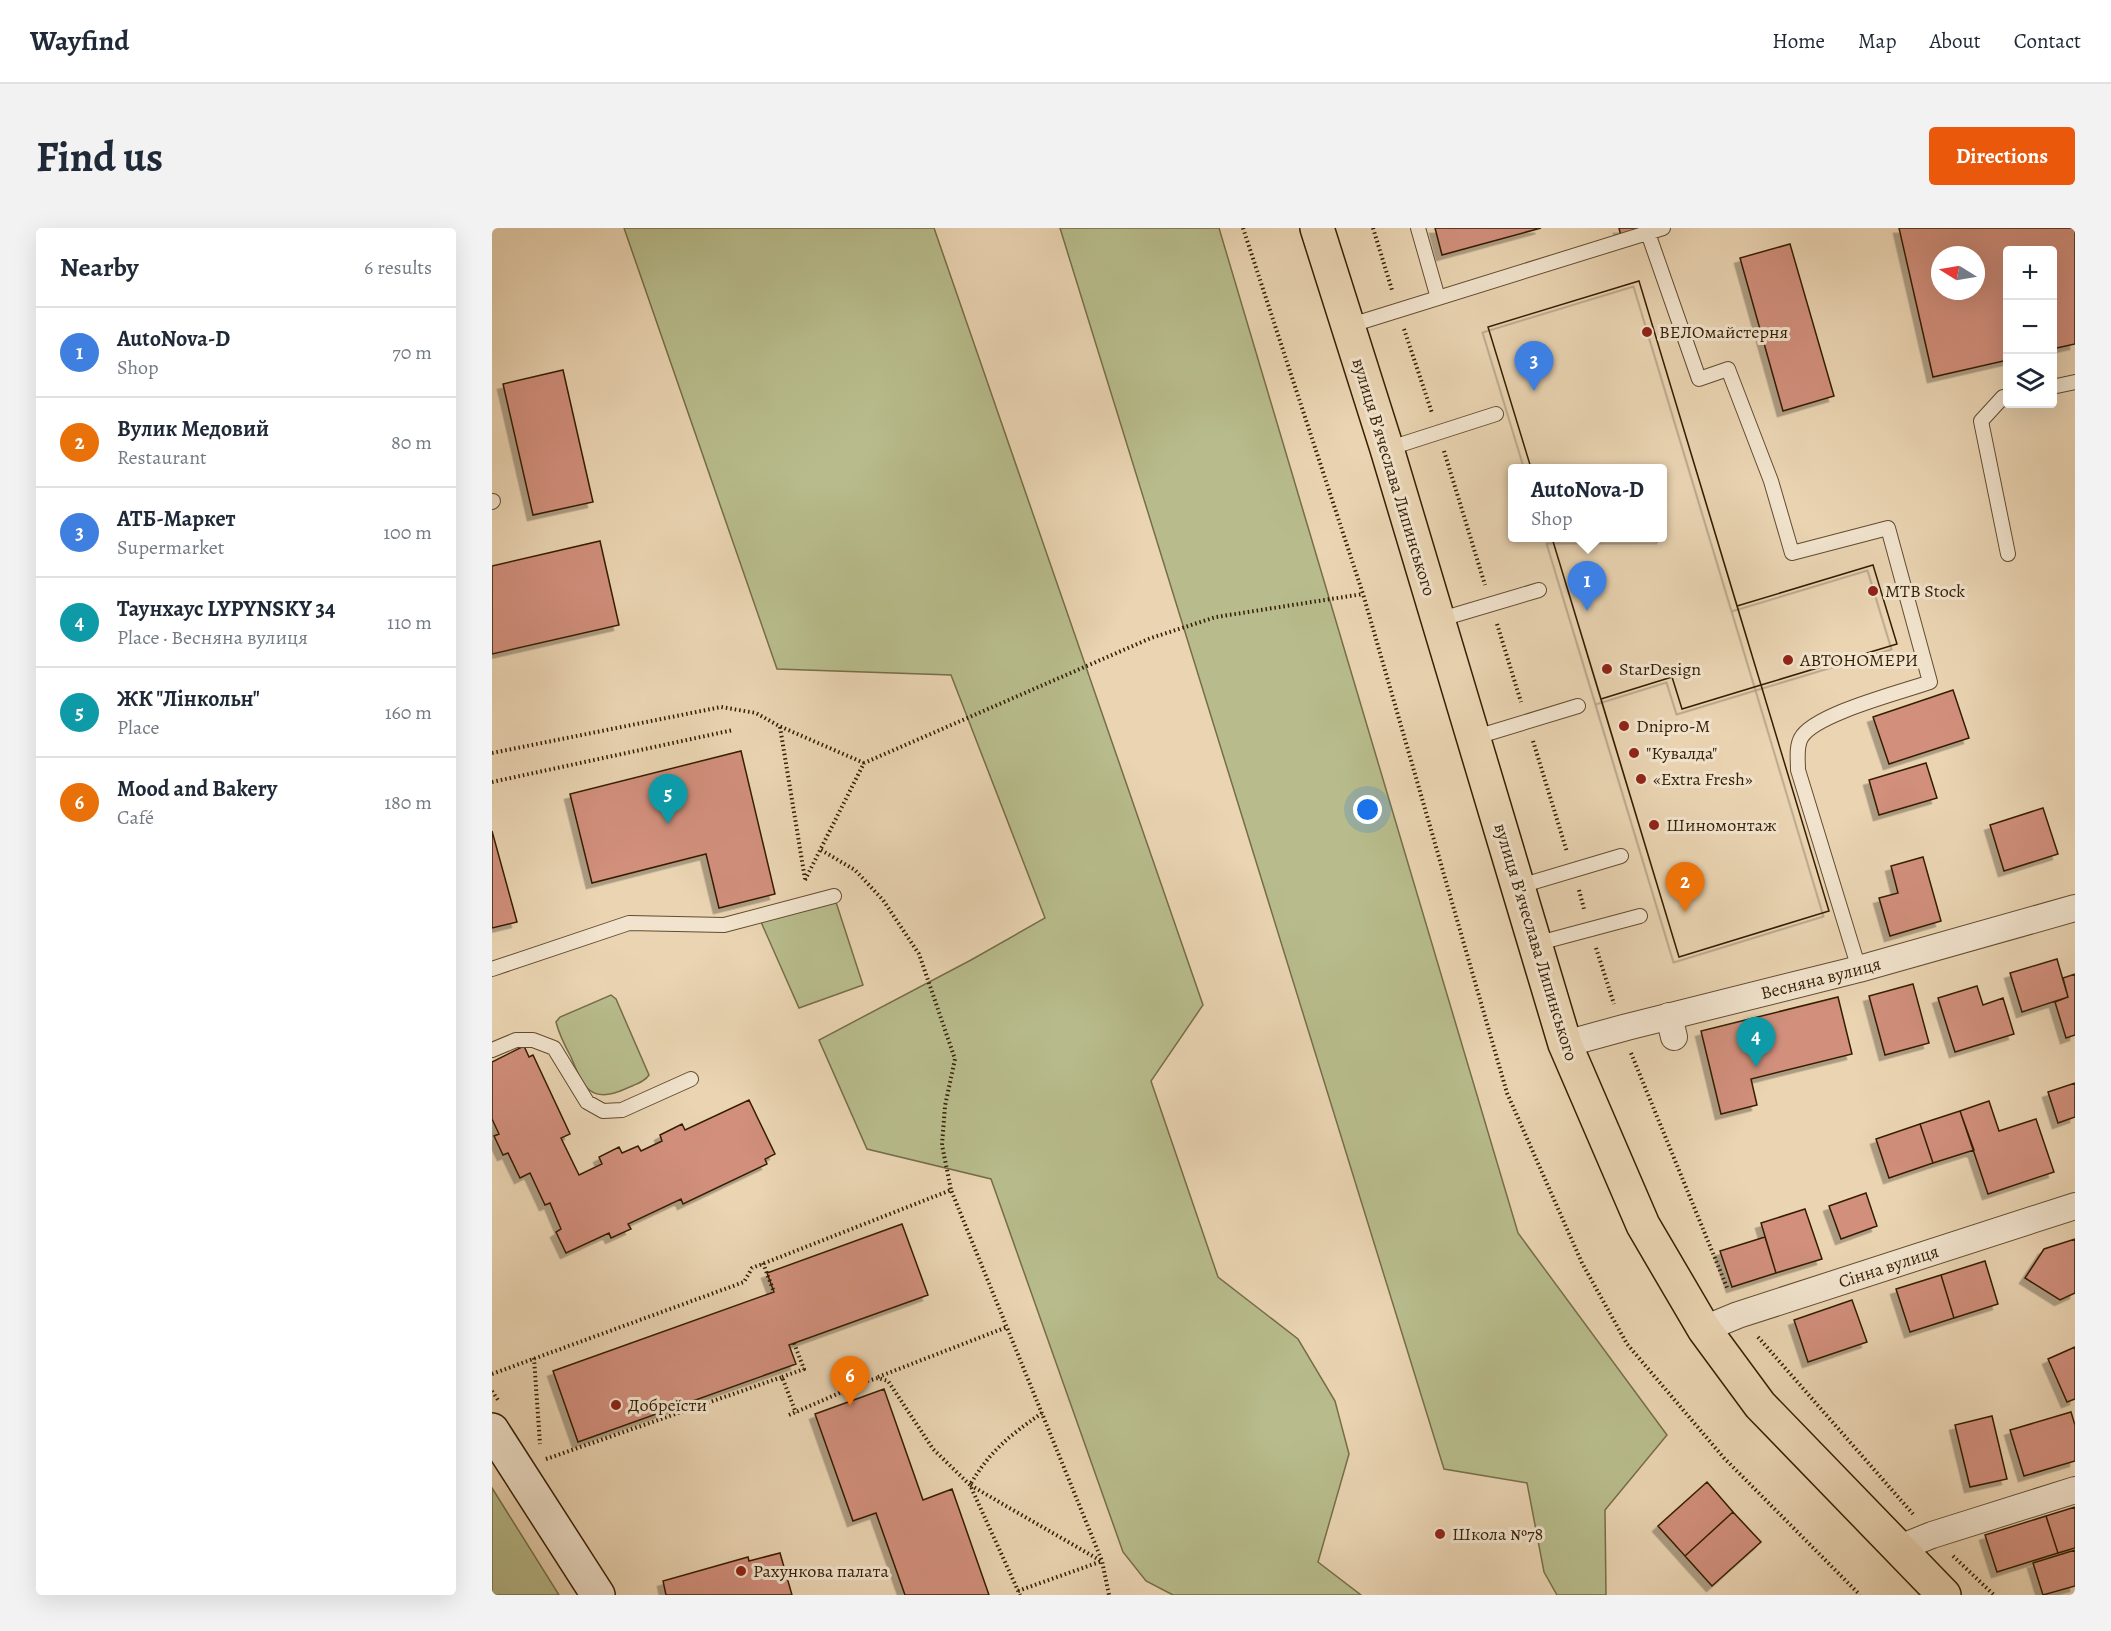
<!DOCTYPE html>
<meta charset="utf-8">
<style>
body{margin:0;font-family:Alegreya,serif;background:#f2f2f3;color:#1f2937}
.controls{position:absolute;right:18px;top:18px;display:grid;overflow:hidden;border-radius:6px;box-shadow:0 6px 24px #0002}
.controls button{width:54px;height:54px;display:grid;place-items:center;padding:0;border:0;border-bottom:2px solid #e0e1e3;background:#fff;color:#1f2937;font:30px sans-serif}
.compass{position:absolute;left:1439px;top:18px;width:54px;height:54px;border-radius:50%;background:#fff;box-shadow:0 6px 24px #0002;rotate:281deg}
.you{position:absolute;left:876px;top:582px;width:21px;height:21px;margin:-15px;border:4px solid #fff;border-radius:50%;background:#1a73e8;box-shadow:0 0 0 9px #1a73e833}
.badge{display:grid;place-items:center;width:39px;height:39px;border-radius:50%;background:#ea580c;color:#fff;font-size:20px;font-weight:700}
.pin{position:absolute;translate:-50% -50px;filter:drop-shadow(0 2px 3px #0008)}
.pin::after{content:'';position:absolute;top:32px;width:21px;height:18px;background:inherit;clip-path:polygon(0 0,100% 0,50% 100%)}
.popup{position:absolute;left:1016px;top:236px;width:159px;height:78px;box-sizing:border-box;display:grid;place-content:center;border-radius:6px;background:#fff;filter:drop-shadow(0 2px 4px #0005);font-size:20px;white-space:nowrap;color:#747a83}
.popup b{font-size:22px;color:#1f2937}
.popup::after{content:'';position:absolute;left:50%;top:100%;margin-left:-12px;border:12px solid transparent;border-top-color:#fff}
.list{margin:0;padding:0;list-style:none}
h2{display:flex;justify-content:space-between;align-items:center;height:78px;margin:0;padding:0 24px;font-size:26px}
h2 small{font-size:20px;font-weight:400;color:#747a83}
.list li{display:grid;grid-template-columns:39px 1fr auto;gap:18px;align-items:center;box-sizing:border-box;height:90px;padding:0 24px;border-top:2px solid #e0e1e3}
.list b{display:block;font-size:22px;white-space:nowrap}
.list p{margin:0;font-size:20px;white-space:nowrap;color:#747a83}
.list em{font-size:20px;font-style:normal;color:#747a83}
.icon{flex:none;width:33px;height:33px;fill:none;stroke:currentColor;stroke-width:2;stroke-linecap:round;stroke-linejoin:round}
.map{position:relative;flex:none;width:1583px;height:1367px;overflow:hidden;border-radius:6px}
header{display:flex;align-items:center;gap:36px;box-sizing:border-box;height:84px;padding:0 30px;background:#fff;border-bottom:2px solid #e0e1e3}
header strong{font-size:28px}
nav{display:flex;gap:33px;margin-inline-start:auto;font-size:21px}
.intro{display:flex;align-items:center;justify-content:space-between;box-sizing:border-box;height:144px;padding:0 36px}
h1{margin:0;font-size:42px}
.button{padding:15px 27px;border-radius:6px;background:#ea580c;color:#fff;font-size:21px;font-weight:700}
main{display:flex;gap:36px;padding:0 36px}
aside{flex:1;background:#fff;border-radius:6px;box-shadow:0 6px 24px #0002}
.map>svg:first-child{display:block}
.green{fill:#b8bc8c;stroke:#766e48;stroke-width:1.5}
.building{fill:#d18f7c;stroke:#351f05;stroke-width:1.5;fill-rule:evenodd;filter:url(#shadow)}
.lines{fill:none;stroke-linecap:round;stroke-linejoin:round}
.lane-casing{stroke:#624c30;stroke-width:16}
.street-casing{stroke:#624c30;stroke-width:28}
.secondary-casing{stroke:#351f05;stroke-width:36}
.primary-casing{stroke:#351f05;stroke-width:36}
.path{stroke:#351f05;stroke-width:4;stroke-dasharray:1.5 3;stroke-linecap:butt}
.lane{stroke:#f1e3cd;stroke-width:14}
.street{stroke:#f1e3cd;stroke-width:26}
.secondary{stroke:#f1e3cd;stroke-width:33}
.primary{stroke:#ead4b2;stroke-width:33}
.poi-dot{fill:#8f2418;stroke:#f1e3cd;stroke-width:2}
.labels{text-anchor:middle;stroke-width:6;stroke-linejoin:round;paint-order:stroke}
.poi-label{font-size:18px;fill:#351f05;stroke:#f1e3cd;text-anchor:start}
.street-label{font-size:18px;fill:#351f05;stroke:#f1e3cd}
</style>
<header>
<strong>Wayfind</strong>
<nav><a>Home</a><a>Map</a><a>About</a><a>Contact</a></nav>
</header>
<div class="intro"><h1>Find us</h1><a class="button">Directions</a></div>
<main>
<aside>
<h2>Nearby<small>6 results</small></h2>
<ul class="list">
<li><span class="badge" style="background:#3f7fe0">1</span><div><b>AutoNova-D</b><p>Shop</p></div><em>70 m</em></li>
<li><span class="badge" style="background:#e8710a">2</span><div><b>Вулик Медовий</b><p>Restaurant</p></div><em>80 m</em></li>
<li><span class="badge" style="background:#3f7fe0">3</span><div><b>АТБ-Маркет</b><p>Supermarket</p></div><em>100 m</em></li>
<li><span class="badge" style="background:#0f9aa8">4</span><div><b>Таунхаус LYPYNSKY 34</b><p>Place · Весняна вулиця</p></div><em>110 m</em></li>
<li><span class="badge" style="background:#0f9aa8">5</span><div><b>ЖК &quot;Лінкольн&quot;</b><p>Place</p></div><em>160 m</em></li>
<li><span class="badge" style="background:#e8710a">6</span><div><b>Mood and Bakery</b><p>Café</p></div><em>180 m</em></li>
</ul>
</aside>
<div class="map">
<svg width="1583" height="1367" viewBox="0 0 1583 1367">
<defs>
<filter id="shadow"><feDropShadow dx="-5.5" dy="5.5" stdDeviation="0" flood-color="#0004"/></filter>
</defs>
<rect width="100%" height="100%" fill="#ead4b2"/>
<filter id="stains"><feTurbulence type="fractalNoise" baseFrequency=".00333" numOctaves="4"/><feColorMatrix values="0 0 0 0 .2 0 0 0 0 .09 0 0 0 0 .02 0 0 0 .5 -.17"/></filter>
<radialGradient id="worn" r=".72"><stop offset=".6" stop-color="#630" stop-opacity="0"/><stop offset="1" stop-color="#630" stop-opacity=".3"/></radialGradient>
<path class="green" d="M132,0H442L711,777L659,853L726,1049L806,1111L843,1173L857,1226L826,1334L869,1367H681L654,1353L631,1324L499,951L375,921L327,812L479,732L553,690L459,447L285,441Z
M568,0H727L1026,1005L1175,1207L1113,1282L1114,1367H1065L1052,1344L1035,1255L952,1241Z
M342,668L371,757L307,780L269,694Z
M119,767L124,771L157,847C152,855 141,857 133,861C98,877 91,858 79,829C73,818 67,806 64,794L68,789Z
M0,1260L67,1367H0Z"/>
<path class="building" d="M943,0H1049L950,27Z
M1127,0H1158L1129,9Z
M1407,0H1583V116L1560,121V22H1516V132L1441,149ZM1448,27H1484V63H1448Z
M1298,16L1342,168L1291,183L1248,30Z
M1147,53L1245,378L1381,337L1405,416L1269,457L1337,683L1187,729L1060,310H1170V240H1039L996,99Z
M1147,53L1269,457L1190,481L1180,449L1109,471L1060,310H1170V240H1039L996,99Z
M71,142L101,274L41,287L11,156Z
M108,313L127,397L0,426V338Z
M1381,337L1405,416L1269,457L1245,378Z
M1180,449L1190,481L1269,457L1337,683L1187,729L1109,471Z
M1461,462L1477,510L1397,536L1381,489Z
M249,523L283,666L227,680L214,626L100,655L78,566Z
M1434,535L1445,570L1387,587L1377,552Z
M1551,580L1566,626L1512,643L1498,597Z
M0,603L25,694L0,700Z
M1431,629L1449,693L1398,708L1387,670L1406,665L1399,638Z
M1565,731L1576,769L1530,784L1518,745Z
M1583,746V807L1574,810L1563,774L1576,769L1571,750Z
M1421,756L1437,815L1393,827L1377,768Z
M1485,758L1491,777L1511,770L1522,806L1463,824L1446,770Z
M1346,769L1360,826L1259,851L1265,877L1229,886L1209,803Z
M32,818L37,829L41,827L78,906L69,910L87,947L110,936L107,929L127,919L130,925L146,918L149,923L170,913L168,907L190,896L193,902L257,872L283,926L273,931L275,936L191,976L189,971L136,996L139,1001L119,1010L117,1005L74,1025L64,1004L69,1001L58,975L53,977L38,945L28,950L16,925L11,927L2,908L7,906L0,891V834Z
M1583,855V889L1566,895L1556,864Z
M1497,873L1507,903L1544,891L1562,944L1496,966L1468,883Z
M1468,883L1482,922L1441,935L1428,896Z
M1428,896L1441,935L1397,950L1384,911Z
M1374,965L1385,998L1349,1011L1337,978Z
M1313,981L1330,1031L1284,1045L1269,995Z
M410,996L436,1067L297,1117L304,1136L86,1214L61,1143L282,1064L275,1045Z
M1273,1009L1284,1045L1240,1059L1228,1023Z
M1583,1011V1065L1568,1072L1533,1050L1552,1021Z
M1493,1033L1506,1076L1462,1090L1449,1047Z
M1449,1047L1462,1090L1418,1104L1404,1061Z
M1360,1072L1375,1114L1316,1134L1302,1092Z
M1583,1119V1171L1575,1174L1556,1131Z
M392,1161L431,1272L460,1261L497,1367H413L384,1285L361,1293L323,1186Z
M1579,1184L1583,1197V1233L1532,1248L1518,1202Z
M1500,1188L1515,1251L1478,1259L1463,1197Z
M1215,1254L1241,1284L1193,1328L1166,1298Z
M1583,1279V1320L1566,1325L1554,1288Z
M1241,1284L1269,1314L1220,1358L1193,1328Z
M1554,1288L1566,1325L1505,1344L1493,1307Z
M1583,1322V1358L1551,1367L1541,1335Z
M288,1325L300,1367H174L171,1353L256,1329L257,1333Z"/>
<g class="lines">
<g class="lane-casing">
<path id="lane" d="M926,0L946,70
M1156,5L1207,151L1236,141L1279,253L1300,325L1396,300L1438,454C1410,464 1322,486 1309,510C1304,519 1306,532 1306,542L1367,741
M856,98L1171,0
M1560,159L1583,154
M1516,168L1511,169L1489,193L1516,326
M895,221L1004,186
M0,274L1,273
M946,392L1047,362
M981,510L1086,478
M1025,659L1129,628
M1043,716L1148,688
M0,741L137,695L232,697L342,668
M0,822L24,812H41L62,820L95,874L111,883L130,882L199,851"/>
</g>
<g class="street-casing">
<g id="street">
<path d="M1177,788L1182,809"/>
<path id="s1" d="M1073,816L1135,799L1367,741L1583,680"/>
<path id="s2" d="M1212,1101L1246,1087L1583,978"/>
<path d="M1405,1321L1440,1307L1583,1262"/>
</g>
</g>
<g class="secondary-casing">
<path id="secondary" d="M0,1202L106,1367"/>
</g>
<g class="primary-casing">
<path id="primary" d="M825,0L895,221L1073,816L1151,997L1212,1101L1268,1177L1452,1367"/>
</g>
<path class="path" d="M751,0L871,366L1015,865L1090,1035L1135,1116L1232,1230L1368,1367
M881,0L900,62
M912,101L940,185
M952,223L993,357
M1005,396L1029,474
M288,499L313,651
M1041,513L1075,624
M0,525L229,479L264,485L287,498L372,535
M0,554L241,502
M329,622L363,642L391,672L427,726L463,831L453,878L450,917L459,962
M313,652L372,535L659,410L724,389L871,366
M1087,662L1092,681
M1104,720L1122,776
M1139,825L1236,1062
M271,1035L282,1064
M1266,1109L1421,1286
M42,1130L48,1216
M0,1146L252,1054L260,1040L459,962L610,1333L617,1367
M290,1149L312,1141L302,1115
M386,1149L515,1099
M0,1163L6,1172
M550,1185C518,1207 497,1224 478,1257L609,1333
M297,1187L375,1153L386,1150L396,1153L441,1221L478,1257L528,1367
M54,1231L290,1149L304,1185
M1461,1328L1502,1367
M526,1363L610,1333"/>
<use href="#lane" class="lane"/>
<use href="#street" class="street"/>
<use href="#secondary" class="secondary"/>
<use href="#primary" class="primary"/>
</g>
<g class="poi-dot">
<circle cx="1155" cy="104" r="6"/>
<circle cx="1381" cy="363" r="6"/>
<circle cx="1296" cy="432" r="6"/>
<circle cx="1115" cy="441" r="6"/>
<circle cx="1132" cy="498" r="6"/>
<circle cx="1142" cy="525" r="6"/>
<circle cx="1149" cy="551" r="6"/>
<circle cx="1162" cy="597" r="6"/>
<circle cx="124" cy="1177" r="6"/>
<circle cx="948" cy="1306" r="6"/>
<circle cx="249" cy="1343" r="6"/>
</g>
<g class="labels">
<g class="poi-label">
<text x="1167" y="110">ВЕЛОмайстерня</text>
<text x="1393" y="369">MTB Stock</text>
<text x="1308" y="438">АВТОНОМЕРИ</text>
<text x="1127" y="447">StarDesign</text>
<text x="1144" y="504">Dnipro-M</text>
<text x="1154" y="531">"Кувалда"</text>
<text x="1161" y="557">«Extra Fresh»</text>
<text x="1174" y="603">Шиномонтаж</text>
<text x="136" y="1183">Добреїсти</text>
<text x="960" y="1312">Школа №78</text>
<text x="261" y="1349">Рахункова палата</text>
</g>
<g class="street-label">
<text transform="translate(902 249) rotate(73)" y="6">вулиця Вʼячеслава Липинського</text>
<text transform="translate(1044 714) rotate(73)" y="6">вулиця Вʼячеслава Липинського</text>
<text dy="6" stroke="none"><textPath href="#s1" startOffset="264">Весняна вулиця</textPath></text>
<text dy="6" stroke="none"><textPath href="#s2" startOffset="195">Сінна вулиця</textPath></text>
</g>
</g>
<rect width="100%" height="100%" filter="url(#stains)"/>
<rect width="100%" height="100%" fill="url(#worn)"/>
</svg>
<div class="controls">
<button>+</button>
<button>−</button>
<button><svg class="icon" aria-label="layers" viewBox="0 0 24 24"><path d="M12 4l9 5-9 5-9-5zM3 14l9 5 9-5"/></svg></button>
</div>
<svg class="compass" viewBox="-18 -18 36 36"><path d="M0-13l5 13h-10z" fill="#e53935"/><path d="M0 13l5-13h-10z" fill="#747a83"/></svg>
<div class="you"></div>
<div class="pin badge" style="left:1095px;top:383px;background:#3f7fe0">1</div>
<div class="popup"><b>AutoNova-D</b>Shop</div>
<div class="pin badge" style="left:1193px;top:684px;background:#e8710a">2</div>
<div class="pin badge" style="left:1042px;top:163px;background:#3f7fe0">3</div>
<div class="pin badge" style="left:1264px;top:839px;background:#0f9aa8">4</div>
<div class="pin badge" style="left:176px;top:596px;background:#0f9aa8">5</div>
<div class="pin badge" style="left:358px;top:1178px;background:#e8710a">6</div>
</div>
</main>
